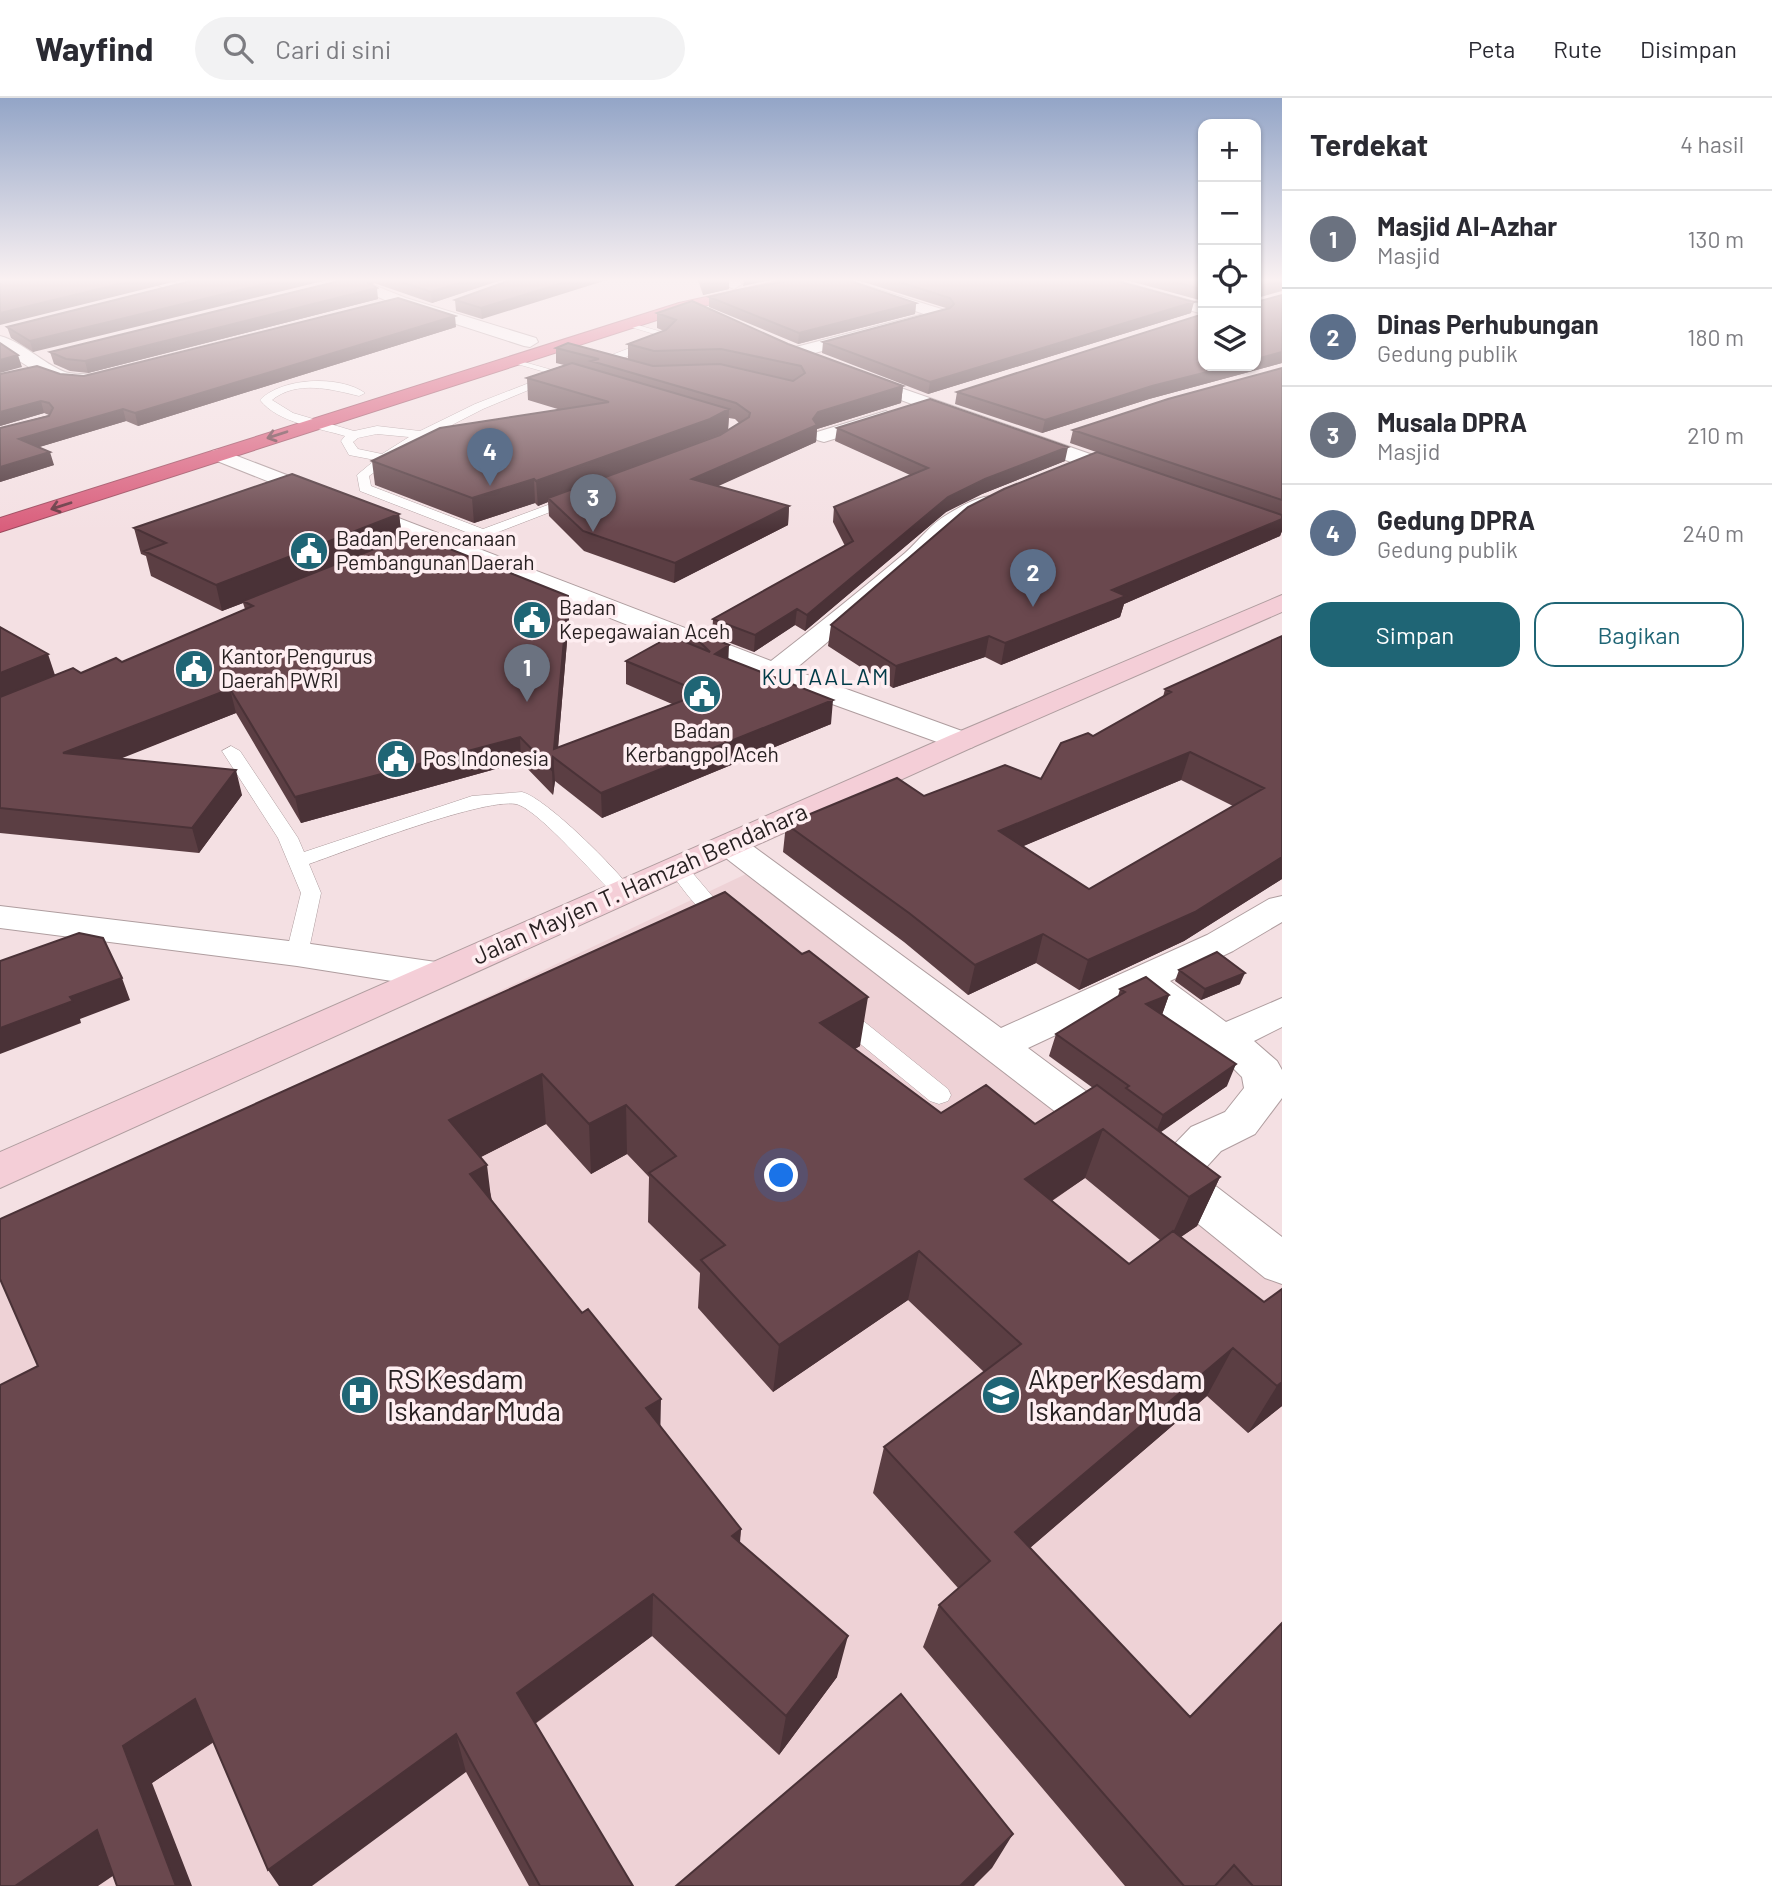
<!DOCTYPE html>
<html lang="id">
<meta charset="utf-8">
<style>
body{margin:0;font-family:Barlow,sans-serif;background:#f2f2f3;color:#2b2b33}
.controls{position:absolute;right:21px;top:21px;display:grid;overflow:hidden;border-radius:14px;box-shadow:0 2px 5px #0004}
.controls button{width:63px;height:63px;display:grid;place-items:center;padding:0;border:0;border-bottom:2px solid #e1e1e2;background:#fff;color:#2b2b33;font:35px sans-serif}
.you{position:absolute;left:782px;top:1078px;width:24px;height:24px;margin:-18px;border:5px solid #fff;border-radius:50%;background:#1a73e8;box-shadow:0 0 0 10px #1a73e833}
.badge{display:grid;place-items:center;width:46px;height:46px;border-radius:50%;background:#1f6575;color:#fff;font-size:23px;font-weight:700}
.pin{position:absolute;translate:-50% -58px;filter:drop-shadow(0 2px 4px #0008)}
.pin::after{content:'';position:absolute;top:37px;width:24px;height:21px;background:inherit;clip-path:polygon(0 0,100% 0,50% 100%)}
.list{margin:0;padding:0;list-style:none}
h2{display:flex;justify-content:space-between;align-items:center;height:91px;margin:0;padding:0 28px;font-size:30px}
h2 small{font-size:23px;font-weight:400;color:#7c7c81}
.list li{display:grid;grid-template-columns:46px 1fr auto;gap:21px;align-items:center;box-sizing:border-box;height:98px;padding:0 28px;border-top:2px solid #e1e1e2}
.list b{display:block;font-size:26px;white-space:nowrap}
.list p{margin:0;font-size:23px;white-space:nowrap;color:#7c7c81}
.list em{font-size:23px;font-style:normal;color:#7c7c81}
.actions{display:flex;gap:14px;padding:21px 28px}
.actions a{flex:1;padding:16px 0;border:2px solid #1f6575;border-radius:21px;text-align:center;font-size:24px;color:#1f6575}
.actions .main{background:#1f6575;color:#fff}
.icon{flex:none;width:38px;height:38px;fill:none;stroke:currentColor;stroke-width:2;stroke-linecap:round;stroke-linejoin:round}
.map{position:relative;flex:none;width:1282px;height:1788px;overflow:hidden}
header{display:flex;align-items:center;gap:42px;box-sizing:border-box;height:98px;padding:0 35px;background:#fff;border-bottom:2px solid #e1e1e2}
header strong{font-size:33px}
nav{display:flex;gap:38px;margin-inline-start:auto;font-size:24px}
.search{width:490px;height:63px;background:#f2f2f3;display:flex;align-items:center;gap:18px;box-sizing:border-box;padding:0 24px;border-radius:38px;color:#7c7c81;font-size:26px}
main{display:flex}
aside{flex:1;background:#fff}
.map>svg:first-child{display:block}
.built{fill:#eed2d6}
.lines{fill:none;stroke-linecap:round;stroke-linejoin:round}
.lane-casing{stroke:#af9d9f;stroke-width:1}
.street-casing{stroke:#af9d9f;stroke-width:2}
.secondary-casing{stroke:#af9d9f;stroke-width:2}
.highway-casing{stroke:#9b485c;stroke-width:2}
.lane{fill:#fff;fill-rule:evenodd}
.street{fill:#fff;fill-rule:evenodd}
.secondary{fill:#f4ced7;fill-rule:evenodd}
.highway{fill:#d95d7b;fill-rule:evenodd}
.wall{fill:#5b3e43;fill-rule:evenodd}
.shaded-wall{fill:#4a3237}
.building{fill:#6a484e;stroke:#4a3237;stroke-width:2;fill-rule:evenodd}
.oneway{stroke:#663641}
.labels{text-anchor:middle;stroke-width:7;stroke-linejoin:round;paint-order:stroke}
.far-poi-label{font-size:21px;fill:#282122;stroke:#feeef1;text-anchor:start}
.far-quarter-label{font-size:23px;letter-spacing:2px;fill:#003b48;stroke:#feeef1}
.street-label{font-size:24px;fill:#282122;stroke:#feeef1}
.near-poi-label{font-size:28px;fill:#282122;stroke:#feeef1;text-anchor:start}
</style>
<header>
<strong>Wayfind</strong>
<div class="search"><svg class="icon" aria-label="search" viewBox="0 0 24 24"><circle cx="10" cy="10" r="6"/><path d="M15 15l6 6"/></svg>Cari di sini</div>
<nav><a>Peta</a><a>Rute</a><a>Disimpan</a></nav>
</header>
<main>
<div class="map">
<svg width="1282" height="1788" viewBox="0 0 1282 1788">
<rect width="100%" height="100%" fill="#f4e0e3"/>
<path class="built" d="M748,775L1282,1186V1788H0V1130Z"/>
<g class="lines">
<g class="lane-casing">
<path id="lane" d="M627,224L673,237L665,245L609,265H601V261L661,238L627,228Z
M510,260L584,281L579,284L560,279L483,311L411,348L369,378L371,388L483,431L572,398L577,397L584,401L449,453L444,452V446L471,436L360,393L357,377L375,362L349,357L341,343L345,338C319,330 278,325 260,302C282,279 340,277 365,295L359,298C330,291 297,282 272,302L293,315L354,333L377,328L420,333L475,306L552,276L510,264ZM377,336L409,339L382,356L358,351L353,344L358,340Z
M231,648L240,653L298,740L304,754L472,698L522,694C546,700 618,772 633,794L630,798H616C595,778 542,716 519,707C492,696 344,754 309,766L321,795L308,856L305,861H289L286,856L301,795L278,740L222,653Z
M678,764L685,766L719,806L739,824L736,829C712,835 680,788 668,770L671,766Z
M838,907L846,909L948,991L951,997L948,1003L939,1006L930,1003L830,921L826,915L830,909Z"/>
</g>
<g class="street-casing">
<path id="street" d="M145,182H168L187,191L179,196Z
M340,182H361L406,200L536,240L538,244L530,249L524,248L394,206Z
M715,182H738L742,186L734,191Z
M823,182H847L948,213L950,216L948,219L800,259H788L785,255L788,251L924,216Z
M1090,182H1115L1203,206V216L1092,185Z
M0,238C23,244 42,265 65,274C77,278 94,273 102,282L99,286C62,295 30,270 0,250Z
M852,273L1139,373L1142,378L1139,383H1123L846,282L843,278Z
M886,313L896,319L893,323L824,344L817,342L814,338L817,334Z
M219,351L771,563C816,528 861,492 905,455C920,442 930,426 948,416C962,408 982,395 998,399L1001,404L998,409C970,423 947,435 928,460L794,572L973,637L977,643L973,649L962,652L951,649L763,581L212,361L209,357L212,353Z
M730,737L742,740L1001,930L1207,837L1269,801L1282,798V824L1233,853L1170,883L1226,924L1282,900V929L1254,943L1277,963L1282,972V1000L1255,1036L1221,1053L1200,1076L1282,1139V1186L1265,1180L1149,1086L1143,1074L1149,1062L1164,1057L1191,1029L1225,1014L1244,990L1242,979L1229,966L1139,898L1028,950L1126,1023L1133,1034L1126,1045L1111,1050L1096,1045L718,754L713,747L718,740Z
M0,808L297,844L436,864L449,868L455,877L449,886L436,890L297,868L0,830Z"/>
</g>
<g class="secondary-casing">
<path id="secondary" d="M1282,497V514L973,649L0,1090V1054L951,637Z"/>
</g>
<g class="highway-casing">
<path id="highway" d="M784,182H820L813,186L737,200L691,211L0,434V420L679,205Z"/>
</g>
<use href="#lane" class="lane"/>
<use href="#street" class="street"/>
<use href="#secondary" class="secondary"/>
<use href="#highway" class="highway"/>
</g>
<path class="wall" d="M195,182L33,254L11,240L7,229Z
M343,182H501L432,205L374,185L371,187L378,201L88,275L70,273L54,266L50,254Z
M511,182L482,221L456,213L455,202Z
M698,182H729V191L703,197Z
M857,182H1113L1191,215L928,296L822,255L823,244L949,211Z
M1126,182H1203V203Z
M1256,182H1282V193L1257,200L1260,203L1282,197V265L1149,301L1042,335L955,306L957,294L1203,216V268H1256Z
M709,199L916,205L915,216L798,246L709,209Z
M657,215L788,246L903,288L901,305L817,331L816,344L717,388L789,408L788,427L674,485L584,453L549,418L548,404L538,408L535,405L474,425L375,387L372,363L561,312L528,302L527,280L564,267L556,265V250L628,261V246L664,233L657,230ZM729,320L735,321L739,325L728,332Z
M456,229L138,328L126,323L39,349L54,367L0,384V330L49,317L44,315L0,328V276H60L84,278Z
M1282,270V433L1280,438L1124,506L1120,519L1001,567L985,559L893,590L828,548L831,527L1102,356L1070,345L1073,332Z
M837,330L1065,363L982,396L946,414L805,533L795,527L754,554L712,538L713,521L845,448L833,424L834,409L910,377L835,343Z
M399,416L402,440L568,498L569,520L558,650L672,606L626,586V563L685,544L686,530L729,561L831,626L602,720L555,683L553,697L521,664L301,725L236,615L120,660L242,697L199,755L0,735V529L55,577L81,575L122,564L245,511L243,505L222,513L151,478L146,458L141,456L134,430Z
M1282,538V781L1184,843L1079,892L1036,865L968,897L904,844L783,754L786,726L924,698L1041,681L1093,638L1163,599L1165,591ZM1181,682L1233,708L1089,791L1023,748Z
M725,794L860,948L855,951L941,1015L1035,1026L1093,990L1049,958L1056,936L1118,898L1120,891L1169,897L1162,917L1227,988L1160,1034L1220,1079L1197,1128L1181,1139L1264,1204L1282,1308L1248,1335L1207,1298L1030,1450L1282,1788H1125L923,1549L939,1507L958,1490L873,1395L884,1349L984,1274L908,1202L773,1294L698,1210L700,1175L648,1124L649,1079L627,1056L591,1076L546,1026L481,1059L492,1102L660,1328L741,1431L740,1445L837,1579L779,1657L652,1538L535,1626L633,1788H529L466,1674L214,1644L152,1685L113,1777L38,1268ZM1085,1080L1160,1142L1129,1166L1052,1103Z
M1179,872L1240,886L1201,902L1175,883Z"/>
<path class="shaded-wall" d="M136,182H181L0,227V215Z
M282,182H327L33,254L30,243Z
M363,182H373L374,185L365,193Z
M468,182H501L432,205L431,194Z
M572,182H607L482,221L481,210Z
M722,182H729V191L703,197V186Z
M744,182H770L743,188Z
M1282,183L1281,192L1256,200V190Z
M377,190L378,201L88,275L85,263Z
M1194,204L1191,215L928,296L930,284Z
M916,205L915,216L798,246L799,235Z
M455,218L456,229L138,328L135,315Z
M1282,254V265L1149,301L1042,335L1045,322L1152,288L1231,268H1256V261Z
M18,257L22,269L0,275V262Z
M903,288L901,305L817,331L816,344L692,400V381L813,321L818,314Z
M41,303L44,315L0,328V314Z
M123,311L126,323L23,354L19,341Z
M729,311L728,333L548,400V404L538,408L536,383Z
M1068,349L1065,363L982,396L946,414L805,533L807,517L948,399L985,381Z
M50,354L54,367L0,384V369Z
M534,381L535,405L474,425L472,400Z
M789,408L788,427L674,485L675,465Z
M399,416L402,441L243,503V505L222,513L216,487Z
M1282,421V433L1280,438L1124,506L1120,519L1001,567L1005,545L1112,492Z
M568,498L569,520L557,661L554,651Z
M797,511L795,527L754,554L755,537Z
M989,538L985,559L893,590L896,568Z
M729,547L728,570L715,556Z
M48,556L56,580L0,603V575Z
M230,591L236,615L72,680L63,655Z
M833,602L831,626L602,720L601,695Z
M520,639L521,664L301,725L295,699Z
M1190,654L1181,682L993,761L999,733Z
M553,659L555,683L553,697L552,672Z
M236,672L242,697L199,755L192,730Z
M1282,759V781L1184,843L1079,892L1088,862Z
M1043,836L1036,865L968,897L975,867Z
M1245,875L1240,886L1201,902L1205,891Z
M122,880L130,902L80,921L81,925L0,956V930L70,899Z
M1169,897L1161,919L1146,906Z
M868,899L860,948L814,974L820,925Z
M1236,966L1227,988L1154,1039L1163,1017Z
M542,976L546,1026L457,1071L449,1022Z
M626,1007L627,1056L591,1076L589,1026Z
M1103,1031L1085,1080L1010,1130L1025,1081Z
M487,1067L493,1116L470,1076Z
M1220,1079L1197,1128L1167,1148L1189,1099Z
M919,1153L908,1202L773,1294L779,1247Z
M1233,1250L1207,1298L997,1478L1015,1434Z
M1282,1284V1308L1248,1335L1277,1288Z
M661,1301L660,1347L646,1310Z
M741,1431L736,1475L732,1438Z
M653,1496L652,1538L523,1634L517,1595Z
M848,1538L837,1579L779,1657L786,1618Z
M195,1601L219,1640L152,1685L192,1788H176L123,1648Z
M456,1636L466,1674L312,1788H279L268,1772Z
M97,1732L129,1767L98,1788H15Z
M1013,1736L992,1770L974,1788H960Z"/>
<path class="building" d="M0,182H136L0,215Z
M195,182H282L30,243L7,229Z
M343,182H363L377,190L85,263L66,261L50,254Z
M396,182H468L431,194Z
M511,182H572L481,210L455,202Z
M702,182H722L703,186Z
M793,182H847L916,205L799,235L709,199L738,192Z
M893,182H1113L1194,204L930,284L823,244L950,210L954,206L950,200Z
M1168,182H1203V192Z
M1256,182H1282L1256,190L1257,200L1260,203L1282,197V254L1256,261Z
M398,200L455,218L135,315L123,311L19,341L50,354L0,369V330L49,318L53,310L49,305L41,303L0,314V276L37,268L60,276L84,278Z
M692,203L788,246L903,288L818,314L813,321L817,327L692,381L789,408L675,465L583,433L548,400L720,337L749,319L750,315L736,305L591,263L599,261L556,250L568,245L653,268L720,266L793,283L805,275L801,268L721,251L654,253L628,246L666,232L676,222L657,215Z
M1203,216V268H1231L1152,288L1045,322L957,294Z
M0,245L18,257L0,262Z
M572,265L729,311L710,321L536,383L534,381L472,400L372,363L440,330L609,304L527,280Z
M1282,270V402L1073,332L1168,301Z
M930,301L1068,349L985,381L948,399L807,517L797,511L755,537L713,521L853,443L834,409L928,370L837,330Z
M1097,354L1282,417V421L1112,492L1126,498L1005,545L989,538L896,568L831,527L968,409L1004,391Z
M292,376L399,416L216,487L144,453L166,445L134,430Z
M412,436L568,498L554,651L703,595L626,563L671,538L710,554L686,530L729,547L715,556L833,602L601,695L553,659L552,672L520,639L295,699L230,591L63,655L236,672L192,730L0,710V599L73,570L81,575L116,560L122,564L253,508L243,503Z
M0,529L48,556L0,575Z
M1282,538V759L1195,814L1088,862L1043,836L975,867L909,815L786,726L897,680L924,698L1005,667L1041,681L1061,645L1088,635L1093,638L1171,594L1165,591ZM1190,654L1264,690L1089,791L999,733Z
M725,794L802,856L809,853L868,899L820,925L941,1015L986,987L1035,1026L1097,987L1220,1079L1189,1099L1103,1031L1025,1081L1129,1166L1173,1133L1264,1204L1282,1191V1284L1277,1288L1233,1250L1015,1434L1190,1619L1282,1525V1788H1253L1234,1767L1215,1788H1184L939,1507L990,1463L884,1349L1021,1246L919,1153L779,1247L701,1162L725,1147L649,1075L676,1058L626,1007L589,1026L542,976L449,1022L487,1067L470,1076L582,1215L588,1211L661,1301L646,1310L741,1431L732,1438L848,1538L786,1618L653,1496L517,1595L633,1788H540L456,1636L268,1772L195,1601L123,1648L176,1788H117L97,1732L15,1788H0V1287L38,1268L0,1181V1121Z
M79,835L103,840L122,880L70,899L73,903L0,930V863Z
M1217,854L1245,875L1205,891L1179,872Z
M1146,879L1169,897L1146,906L1236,966L1163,1017L1126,990L1129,988L1056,936L1125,894L1120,891Z
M901,1596L1013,1736L960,1788H676Z"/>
<defs><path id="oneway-shaft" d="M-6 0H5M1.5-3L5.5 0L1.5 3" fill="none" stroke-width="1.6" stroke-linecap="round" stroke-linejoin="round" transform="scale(1.75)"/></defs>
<g class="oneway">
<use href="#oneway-shaft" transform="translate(277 337) rotate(162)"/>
<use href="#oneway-shaft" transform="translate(61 408) rotate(162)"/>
</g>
<linearGradient id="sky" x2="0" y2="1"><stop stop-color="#93a5c7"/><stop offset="0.42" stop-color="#faf1f2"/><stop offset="1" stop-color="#faf1f2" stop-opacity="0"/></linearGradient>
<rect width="1282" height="433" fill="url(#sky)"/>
<defs>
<g id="civic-disc" transform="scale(2.0125)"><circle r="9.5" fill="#1f6575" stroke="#feeef1"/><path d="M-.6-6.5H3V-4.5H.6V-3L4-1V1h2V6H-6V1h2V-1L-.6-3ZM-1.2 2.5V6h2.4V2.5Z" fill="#fff"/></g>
<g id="hospital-disc" transform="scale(2.0125)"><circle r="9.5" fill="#1f6575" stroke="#feeef1"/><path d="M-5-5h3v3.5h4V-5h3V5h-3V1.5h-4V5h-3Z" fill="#fff"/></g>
<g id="university-disc" transform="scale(2.0125)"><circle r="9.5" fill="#1f6575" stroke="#feeef1"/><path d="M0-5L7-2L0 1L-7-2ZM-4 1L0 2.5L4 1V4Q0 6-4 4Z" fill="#fff"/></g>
</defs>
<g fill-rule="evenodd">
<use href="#civic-disc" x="309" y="453"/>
<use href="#civic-disc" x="532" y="522"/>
<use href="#civic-disc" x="194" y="571"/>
<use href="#civic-disc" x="702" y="596"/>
<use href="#civic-disc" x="396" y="661"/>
<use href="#hospital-disc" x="360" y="1297"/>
<use href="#university-disc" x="1001" y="1297"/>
</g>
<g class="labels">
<g class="far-poi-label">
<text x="336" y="448">Badan Perencanaan<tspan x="336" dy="24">Pembangunan Daerah</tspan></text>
<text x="559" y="517">Badan<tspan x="559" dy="24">Kepegawaian Aceh</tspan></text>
<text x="221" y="566">Kantor Pengurus<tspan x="221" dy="24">Daerah PWRI</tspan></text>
<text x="702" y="640" text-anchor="middle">Badan<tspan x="702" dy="24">Kerbangpol Aceh</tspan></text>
<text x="423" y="668">Pos Indonesia</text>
</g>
<g class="far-quarter-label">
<text x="826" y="587">KUTAALAM</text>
</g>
<g class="street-label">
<text transform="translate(640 786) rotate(-24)" y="8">Jalan Mayjen T. Hamzah Bendahara</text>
</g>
<g class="near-poi-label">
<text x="387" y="1291">RS Kesdam<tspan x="387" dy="32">Iskandar Muda</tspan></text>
<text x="1028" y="1291">Akper Kesdam<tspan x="1028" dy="32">Iskandar Muda</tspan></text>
</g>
</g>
</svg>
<div class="controls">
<button>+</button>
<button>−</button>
<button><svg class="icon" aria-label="locate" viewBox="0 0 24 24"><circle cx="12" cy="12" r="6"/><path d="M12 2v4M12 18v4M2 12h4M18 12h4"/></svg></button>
<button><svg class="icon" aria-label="layers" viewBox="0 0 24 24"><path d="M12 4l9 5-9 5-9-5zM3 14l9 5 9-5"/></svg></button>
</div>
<div class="you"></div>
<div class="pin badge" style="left:527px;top:604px;background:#6b7280">1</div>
<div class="pin badge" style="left:1033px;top:509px;background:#5c6f8a">2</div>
<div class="pin badge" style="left:593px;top:434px;background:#6b7280">3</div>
<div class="pin badge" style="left:490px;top:388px;background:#5c6f8a">4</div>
</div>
<aside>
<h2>Terdekat<small>4 hasil</small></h2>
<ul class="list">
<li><span class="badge" style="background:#6b7280">1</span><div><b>Masjid Al-Azhar</b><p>Masjid</p></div><em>130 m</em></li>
<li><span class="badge" style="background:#5c6f8a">2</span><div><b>Dinas Perhubungan</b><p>Gedung publik</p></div><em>180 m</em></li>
<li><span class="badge" style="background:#6b7280">3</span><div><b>Musala DPRA</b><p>Masjid</p></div><em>210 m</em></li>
<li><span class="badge" style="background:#5c6f8a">4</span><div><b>Gedung DPRA</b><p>Gedung publik</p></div><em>240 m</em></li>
</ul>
<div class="actions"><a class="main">Simpan</a><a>Bagikan</a></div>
</aside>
</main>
